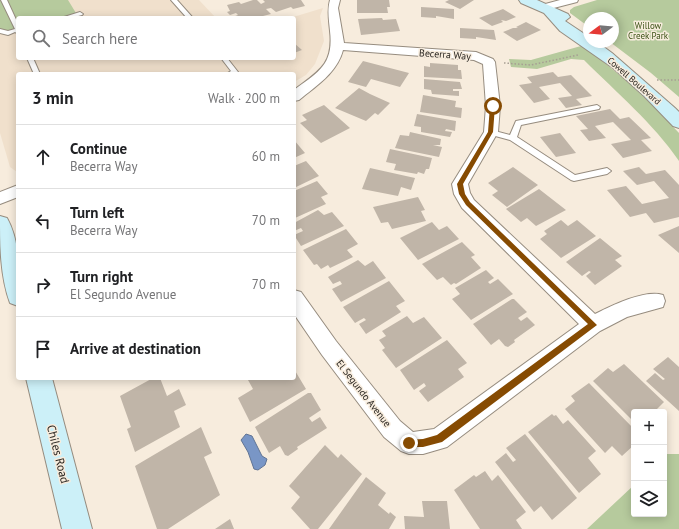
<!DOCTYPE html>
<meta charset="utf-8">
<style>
body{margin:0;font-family:"PT Sans",sans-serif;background:#f2f2f2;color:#202124}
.controls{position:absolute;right:12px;bottom:12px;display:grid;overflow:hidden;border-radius:4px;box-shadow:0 2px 10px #0003}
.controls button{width:36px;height:36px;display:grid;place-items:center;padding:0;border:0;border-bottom:1px solid #e0e0e0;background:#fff;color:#202124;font:20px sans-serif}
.compass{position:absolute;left:583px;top:12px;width:36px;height:36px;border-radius:50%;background:#fff;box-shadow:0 2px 10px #0003;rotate:254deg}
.stop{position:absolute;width:12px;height:12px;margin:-9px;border:3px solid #864b02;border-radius:50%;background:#fff}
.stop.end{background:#864b02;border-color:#fff;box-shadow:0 1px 4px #0008}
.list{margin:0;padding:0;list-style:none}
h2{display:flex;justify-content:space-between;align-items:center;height:52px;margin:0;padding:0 16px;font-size:17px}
h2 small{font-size:13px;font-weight:400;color:#757577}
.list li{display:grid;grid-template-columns:26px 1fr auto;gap:12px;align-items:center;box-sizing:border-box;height:64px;padding:0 16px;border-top:1px solid #e0e0e0}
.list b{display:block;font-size:15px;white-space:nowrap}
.list p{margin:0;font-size:13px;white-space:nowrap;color:#757577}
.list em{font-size:13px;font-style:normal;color:#757577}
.icon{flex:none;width:22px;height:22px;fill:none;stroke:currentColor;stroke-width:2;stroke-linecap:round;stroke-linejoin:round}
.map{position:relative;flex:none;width:679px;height:529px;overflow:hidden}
.search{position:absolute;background:#fff;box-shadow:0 2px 10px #0003;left:16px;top:16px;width:280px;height:44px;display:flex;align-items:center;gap:10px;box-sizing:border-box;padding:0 14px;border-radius:4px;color:#757577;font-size:15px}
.panel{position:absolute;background:#fff;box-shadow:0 2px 10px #0003;left:16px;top:72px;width:280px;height:308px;border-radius:4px}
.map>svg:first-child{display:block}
.built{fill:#f0e0cc}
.green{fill:#b6ca9d}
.water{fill:#7996c6;stroke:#617494}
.building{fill:#c0b5a8}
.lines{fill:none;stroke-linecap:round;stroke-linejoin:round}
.lane-casing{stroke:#968c7f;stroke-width:2}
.street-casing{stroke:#968c7f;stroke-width:2}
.secondary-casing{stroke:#968c7f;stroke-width:2}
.path{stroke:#a69e93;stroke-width:1.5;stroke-dasharray:1.5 2;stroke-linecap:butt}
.lane{fill:#fff;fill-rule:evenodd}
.street{fill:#fff;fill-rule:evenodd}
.secondary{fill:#ccf0f8;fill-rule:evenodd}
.route{fill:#864b02}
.labels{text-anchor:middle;stroke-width:3;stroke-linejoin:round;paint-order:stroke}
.far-park-label{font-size:9px;fill:#3a5015;stroke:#f7ecdd}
.far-street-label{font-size:9px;fill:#292520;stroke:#f7ecdd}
.street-label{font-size:10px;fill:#292520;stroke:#f7ecdd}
.near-street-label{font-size:12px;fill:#292520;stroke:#f7ecdd}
</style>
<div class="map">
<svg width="679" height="529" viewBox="0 0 679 529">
<rect width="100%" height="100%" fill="#f7ecdd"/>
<path class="built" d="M0,0H199L216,18H18V58H294V18H290L323,8L320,16L324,41L315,64L306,75L294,82V74H18L17,172L10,167L0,133Z"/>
<path class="green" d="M0,0H68L79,18H18V32L0,34Z
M597,0H679V97L651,73L610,42H613V18H589V27L570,13V10L574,7Z
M581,46C618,70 649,101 679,133V161C653,123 617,93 584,60L571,59L537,69L511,67L509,59L531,60Z
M667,454H679V529H587L634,485V514H664V457Z"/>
<path class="water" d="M246,434L252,436L262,456L267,459L265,465L258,470L254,469L248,452L241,440Z"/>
<path class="building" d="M253,0H257L261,4L265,2L263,0H301L305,6L293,9L291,7L276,12L271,8L266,9L271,14L255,18H230L238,15L236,13L230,15L227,12L230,11L227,5L239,2L241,4Z
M357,0H389L390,7H387L388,13H357Z
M449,0H474L460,9L445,2Z
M421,7L454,9V19L436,16V18L421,17Z
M503,9L516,17L506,21L501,20L503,22L492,26L479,18Z
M382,18L383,20L396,19L400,31L361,35L358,19Z
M526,22L541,30L517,41L503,32L513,28H518L516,27Z
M460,28L494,30L496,40L476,37V39L460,38Z
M294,43L302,50L294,53Z
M363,61L409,73L400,87L371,79L366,87L348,82Z
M430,63L458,65V70H461L462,79L424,77V66L430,67Z
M553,72L558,77L571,75L592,96L576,99L582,105L566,108L558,98L572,96L560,83L539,87L550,99L534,103L519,85L532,83L527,77Z
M424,79L460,82L462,89H453V91H459V96L432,94L431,90L424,89Z
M359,88L370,94L390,103L378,115L375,113L366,121L335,108Z
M423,95L456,101L455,107L462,108L461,118L420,112Z
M324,105L350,128L321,143L300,123L307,120L302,115Z
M610,109L620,119L629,117L651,138L641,140L652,151L623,158L611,144L631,140L613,122L595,126L606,138L589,141L580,130L588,129L576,116Z
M417,114L456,121L455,131L446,129L445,131L452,132L450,137L421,132V127L414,126Z
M410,132L441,139L440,145H433L442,147L439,157L395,148L400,135L409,136Z
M560,133L576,153L556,157L540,137Z
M294,140L305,153L294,158Z
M390,149L432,158L429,169H426L424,174L418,172L417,174L394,170L396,164L386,162Z
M306,161L319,176L294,188V166Z
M513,167L538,185L507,207L492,195L498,191L488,183Z
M639,167L646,174L665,170L679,185V217L654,223L646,213L630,217L607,190L626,186L642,204L669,198L654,181L637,185L623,171Z
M370,168L415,178L411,190L401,187L398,196L362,189Z
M317,181L328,194L321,197L326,204L295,218L294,191Z
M539,189L566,210L536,226L527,218L521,222L506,209Z
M418,197L425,210L421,211L426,221L392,229L388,222L381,223L373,207Z
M318,210L324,215L332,212L344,226L301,246L294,235L303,231L301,228L294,231V223Z
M561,220L568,226L577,220L596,236L561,258L540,239L547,234L544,231Z
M432,222L439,230L447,226L459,239L418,260L400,238Z
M679,226V253L658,235Z
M346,229L358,244L347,250L353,257L330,268L328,265L321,269L317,264L314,265L303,250Z
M600,238L622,256L615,260L622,266L595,285L586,276L591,272L589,271L582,276L566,262Z
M462,242L475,255L471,257L481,268L456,284L454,283L451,285L443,277L437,280L422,264Z
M358,260L365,266L373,261L386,278L341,302L332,289L342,284L340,281L333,284L328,277Z
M486,270L494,278L488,282L490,284L498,279L513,294L471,320L452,299L460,294L455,288Z
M389,281L405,301L396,306L401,312L366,334L359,324L366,320L364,318L355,323L343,307Z
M512,299H514L527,312L518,318L521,321L527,317L535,325L514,340L515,342L508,347L505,346L499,339L491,345L473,324Z
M407,316L413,323L424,317L442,338L396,368L382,350L385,348L379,340L386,336L382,331Z
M447,340L467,363L458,369L464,377L428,402L419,391L426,386L424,383L414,390L400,370Z
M668,357L679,367V411L646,381L655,373L663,380L665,379L653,369Z
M624,364L664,402L656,410L659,412H634V422L593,381L608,368L613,372Z
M294,369L306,389L250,422L238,398L253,389L248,380L251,378H294Z
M153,378H160L167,396L179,389L186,405L174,411L180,427L135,452L127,429L131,427L120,396Z
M589,383L634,429V445L622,456L612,446L605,453L565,409L575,401L571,396Z
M308,393H311L321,410L309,418L312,422L320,417L327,428L297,447L298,449L288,456L285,455L280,446L269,453L255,427Z
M552,414L554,416L556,415L563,424L568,420L596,451L588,458L601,474L579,493L528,432Z
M201,427L212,453L204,457L220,495L168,529H157L135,466Z
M525,434L577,498L552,520L541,506L534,512L495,462L506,453L513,462L516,460L506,448Z
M325,445L338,458L341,454L362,474L318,529H310L291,508L300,497L289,486Z
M485,471L492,481L498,475L526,512L516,520L522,529H480L454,490L474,475L476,477Z
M366,477L386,493L378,505L389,514L390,512L396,517L389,529H329Z
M422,501H447L450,529H405L404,516L424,517Z
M230,519L234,529H215Z"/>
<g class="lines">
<g class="lane-casing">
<path id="lane" d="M1,0H7L18,24V34L15,32L8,35L0,33V29L8,31L15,29Z
M171,0H177L193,18H187Z
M80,12L83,14L82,15L71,18H61Z
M27,58H33L40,74H34Z
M221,58H227L238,72L237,73L226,74L231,71Z
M597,105L600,107L599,109L521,125L517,137L575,175L607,168L611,171L607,174L574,181L571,180L510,140L488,134L487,132L491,130L510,135L516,121Z"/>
</g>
<g class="street-casing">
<path id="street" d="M330,0H340L338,8L344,43L476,52L493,59L495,62L500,106L498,132L468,184L470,193L474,200L595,314C611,306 645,289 663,295L665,301L663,307L627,317L600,331L447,447L423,454H409L401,451L384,437L322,355L294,314V290L301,292L336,341L400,421L413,432L434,429L579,324L462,208L454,194L452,184L484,132L486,106L483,64L474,60L343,50C337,73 316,86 299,100L294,101V90C318,72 334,65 330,31C329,20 327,10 330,0Z
M560,0H578L577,2L542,11L537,8L538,6Z
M18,185V197L0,204V192Z"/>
</g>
<g class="secondary-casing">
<path id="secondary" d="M519,0H537L568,14L570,17L565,21L589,37V42H597L612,53L675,108L679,112V128L673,126L644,96L613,68L560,31L544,13L521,3Z
M0,216L7,218C22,245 18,277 18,306L10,303C0,276 0,245 0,216Z
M26,378H52L92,529H62Z"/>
</g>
<path class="path" d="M504,63L531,65L578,55
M657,80H679"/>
<use href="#lane" class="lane"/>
<use href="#street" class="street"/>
<use href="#secondary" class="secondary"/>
</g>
<path class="route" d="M493,104L495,106L493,132L463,184L465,194L470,202L597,325L442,442L423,447H409L405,443L406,440L423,439L437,435L588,324L466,205L459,194L457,184L488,132L490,106Z"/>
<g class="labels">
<g class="far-park-label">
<text x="648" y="29">Willow<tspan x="648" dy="10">Creek Park</tspan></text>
</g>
<g class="far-street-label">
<text transform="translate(634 81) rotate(41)" y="3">Cowell Boulevard</text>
</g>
<g class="street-label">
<text transform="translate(445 54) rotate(4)" y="4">Becerra Way</text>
<text transform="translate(364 393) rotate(52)" y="4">El Segundo Avenue</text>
</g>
<g class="near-street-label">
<text transform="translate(58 454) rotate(76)" y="4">Chiles Road</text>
</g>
</g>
</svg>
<div class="controls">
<button>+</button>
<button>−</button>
<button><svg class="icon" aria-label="layers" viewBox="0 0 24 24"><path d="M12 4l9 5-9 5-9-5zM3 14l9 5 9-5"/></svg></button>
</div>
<svg class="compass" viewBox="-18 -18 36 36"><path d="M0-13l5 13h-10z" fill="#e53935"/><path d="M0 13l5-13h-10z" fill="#757577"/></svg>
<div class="stop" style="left:493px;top:106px"></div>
<div class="stop end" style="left:409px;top:443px"></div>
<div class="search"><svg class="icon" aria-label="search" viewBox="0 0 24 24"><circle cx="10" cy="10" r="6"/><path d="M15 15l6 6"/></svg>Search here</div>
<section class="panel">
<h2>3 min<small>Walk · 200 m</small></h2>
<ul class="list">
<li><svg class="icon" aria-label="ahead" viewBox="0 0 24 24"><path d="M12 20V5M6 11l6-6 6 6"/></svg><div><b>Continue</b><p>Becerra Way</p></div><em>60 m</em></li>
<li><svg class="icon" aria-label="left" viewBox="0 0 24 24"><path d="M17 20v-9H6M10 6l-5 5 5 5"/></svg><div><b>Turn left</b><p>Becerra Way</p></div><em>70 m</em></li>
<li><svg class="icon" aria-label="right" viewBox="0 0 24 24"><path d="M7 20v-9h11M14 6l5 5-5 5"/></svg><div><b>Turn right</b><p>El Segundo Avenue</p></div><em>70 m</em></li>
<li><svg class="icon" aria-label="arrive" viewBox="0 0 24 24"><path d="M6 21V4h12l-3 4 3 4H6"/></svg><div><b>Arrive at destination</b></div></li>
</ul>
</section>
</div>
